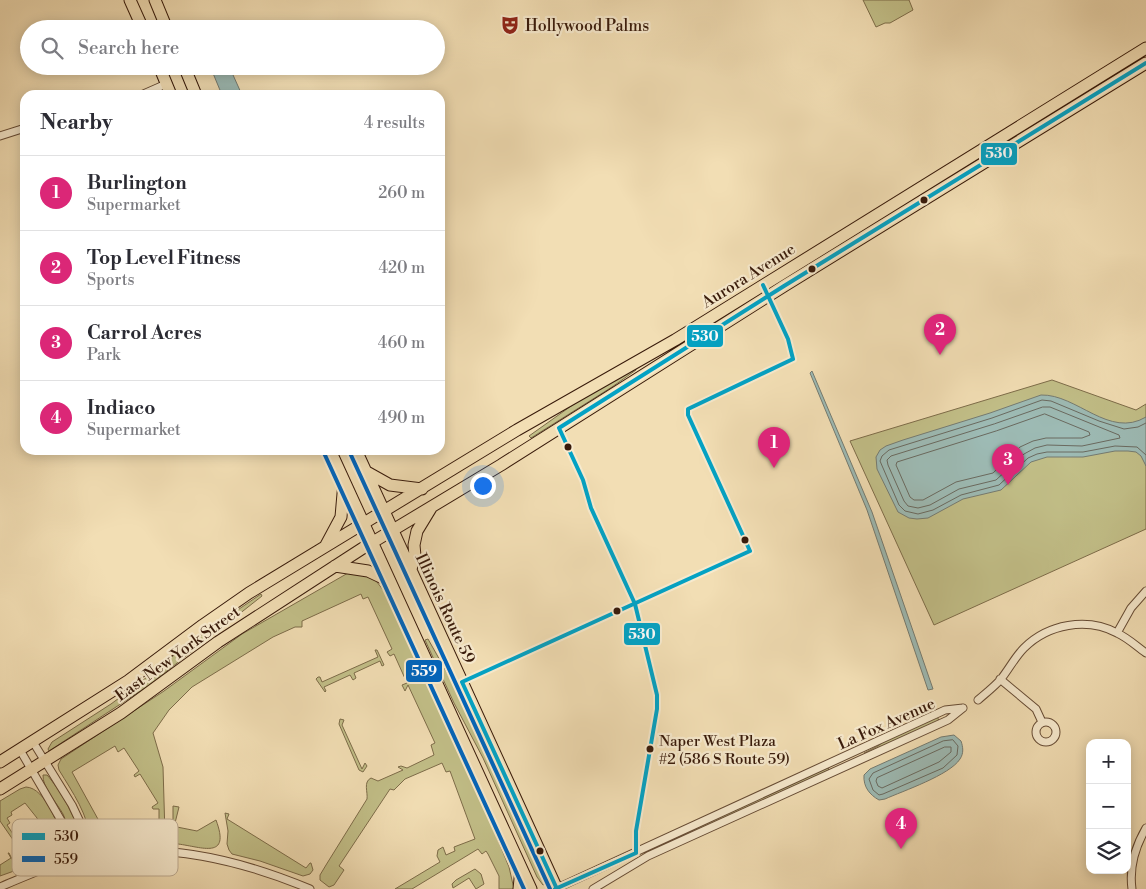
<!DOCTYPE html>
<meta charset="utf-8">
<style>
body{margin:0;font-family:"Libre Bodoni",serif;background:#f7f7f7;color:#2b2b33}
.controls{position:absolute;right:15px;bottom:15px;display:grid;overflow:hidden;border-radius:10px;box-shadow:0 2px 12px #0003}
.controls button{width:45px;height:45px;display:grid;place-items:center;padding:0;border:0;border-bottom:1px solid #e1e1e2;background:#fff;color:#2b2b33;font:25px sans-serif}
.you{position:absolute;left:482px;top:485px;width:18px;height:18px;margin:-12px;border:4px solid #fff;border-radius:50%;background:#1a73e8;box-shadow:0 0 0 8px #1a73e833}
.badge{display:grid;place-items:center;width:32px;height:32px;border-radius:50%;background:#db2777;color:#fff;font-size:16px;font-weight:700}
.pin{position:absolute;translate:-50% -41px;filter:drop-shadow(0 1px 2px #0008)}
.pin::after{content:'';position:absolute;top:26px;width:18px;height:15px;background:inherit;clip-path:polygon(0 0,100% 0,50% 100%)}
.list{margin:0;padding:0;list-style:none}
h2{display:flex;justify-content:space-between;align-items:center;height:65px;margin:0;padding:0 20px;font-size:21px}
h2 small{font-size:16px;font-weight:400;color:#7c7c81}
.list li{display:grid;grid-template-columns:32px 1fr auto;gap:15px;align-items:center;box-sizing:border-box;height:75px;padding:0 20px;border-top:1px solid #e1e1e2}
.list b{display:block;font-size:19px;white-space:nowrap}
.list p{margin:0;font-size:16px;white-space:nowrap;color:#7c7c81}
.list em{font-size:16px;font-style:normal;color:#7c7c81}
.icon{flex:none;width:28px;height:28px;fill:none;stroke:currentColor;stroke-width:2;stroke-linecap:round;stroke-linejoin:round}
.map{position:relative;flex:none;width:1146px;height:889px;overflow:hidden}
.search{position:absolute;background:#fff;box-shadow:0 2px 12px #0003;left:20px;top:20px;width:425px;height:55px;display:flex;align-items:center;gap:12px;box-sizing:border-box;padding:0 18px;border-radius:28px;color:#7c7c81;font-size:19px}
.panel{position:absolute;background:#fff;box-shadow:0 2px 12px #0003;left:20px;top:90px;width:425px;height:365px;border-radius:15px}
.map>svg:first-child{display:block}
.green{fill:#c2bf88;stroke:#7d6c49}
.water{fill:#9dbbb5;stroke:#757b71}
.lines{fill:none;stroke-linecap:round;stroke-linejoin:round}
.shore{stroke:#6a6a60;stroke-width:1}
.minor-casing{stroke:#664b34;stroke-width:9}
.primary-casing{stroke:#381a0a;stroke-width:13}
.minor{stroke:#f7eace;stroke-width:7}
.primary{stroke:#f2deb4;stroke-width:11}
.bus-1-casing{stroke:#f7eace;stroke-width:8}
.bus-2-casing{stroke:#f7eace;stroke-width:8}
.bus-1{stroke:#03a2c4;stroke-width:4}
.bus-2{stroke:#0065bd;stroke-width:4}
.bus-dot{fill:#381a0a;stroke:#f7eace;stroke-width:2}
.labels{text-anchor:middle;stroke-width:4.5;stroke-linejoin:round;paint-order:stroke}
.bus-label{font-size:15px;fill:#381a0a;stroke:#f7eace;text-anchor:start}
.poi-label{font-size:16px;fill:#381a0a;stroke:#f7eace;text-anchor:start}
.street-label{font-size:16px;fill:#381a0a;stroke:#f7eace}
.key{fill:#f7eace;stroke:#beac93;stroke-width:1}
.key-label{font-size:14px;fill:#381a0a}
.line-badge{stroke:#f7eace;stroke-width:2}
.badge-label{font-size:14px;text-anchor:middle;font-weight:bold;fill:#fff}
</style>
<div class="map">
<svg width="1146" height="889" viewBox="0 0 1146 889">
<rect width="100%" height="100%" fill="#f2deb4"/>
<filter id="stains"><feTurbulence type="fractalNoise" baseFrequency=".004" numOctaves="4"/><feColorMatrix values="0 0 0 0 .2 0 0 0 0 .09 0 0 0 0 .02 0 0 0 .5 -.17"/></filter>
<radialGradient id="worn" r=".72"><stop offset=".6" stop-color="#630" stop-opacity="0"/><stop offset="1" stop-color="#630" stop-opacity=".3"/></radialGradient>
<path class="green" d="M863,0H909L913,10L890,23H885L876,27Z
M1076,98V99L1074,102L916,198L915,197Z
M635,367L636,370L612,387L531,438L529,436L588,394Z
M1052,380L1136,410L1146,404V529L934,625L850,441Z
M348,573L373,577L391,600L467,764L509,867L514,889H499V876L488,854L486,851L482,854L478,849L412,889H395L440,862L437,856L438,850L443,847L446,855L455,851L454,847L475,839L450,771L446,772L442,763L405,779L394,790L390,789L339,866L344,870L334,885L329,887L320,880V875L326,865L367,799C368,792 363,782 371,778L378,781L403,770L398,767L401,766L407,768L434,755L431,745L435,743L408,685L405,691L402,685L407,683L394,654L390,656L387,652L392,649L368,597L363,599L361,594L302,621V627H295L273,637L192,687L169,710L153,733L163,767L165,835C163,839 162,841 157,842L154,841L153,832L159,830V809H153L152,807L158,803L140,774L135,777L134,775L139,771L124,748L118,752L115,746L72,772L99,821L103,837L142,836V831L144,832V839L140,842L97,845L91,842C88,814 73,793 59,770L58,765L61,759L164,691L242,634Z
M261,594L262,596L148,686L49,751L48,749L52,742L111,704L142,681L188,644Z
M428,639L468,710L545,879V884L543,885L537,877L483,758L454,703L425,640Z
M375,650H377L378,652L384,665L382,666L380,661L354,673L356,678L353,680L350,675L324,687L326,691L325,692L316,679L318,677H320L322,682L378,657Z
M937,716L939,721L865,754L864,753L878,746L887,739Z
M340,719L344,720L342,725L362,769L365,763L367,766L363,772L359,770L339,724Z
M828,767L829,771L650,851L761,797Z
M43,775H47C59,788 86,831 79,849C69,841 68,824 63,814C57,803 42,787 43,775Z
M26,787C46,788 59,827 64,844L59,854L30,864L24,862L21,856L22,855L26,860L45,849L41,842L50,837L47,832L44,833L37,818L25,803L11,812L12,815L7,818L10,823L7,825L15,837L18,835L22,842L33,835L34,838L18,847L0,821V801L20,789Z
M173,806L179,807L175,823L177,827L197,831L216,820C231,860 202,847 178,844L173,835Z
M225,813L229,814L227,819L306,868L310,863H311L313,870L310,874L303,876L260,861L232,854L229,850L227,844L228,831Z
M8,853H9L16,867L14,871L0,876V865L11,858Z
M475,869L481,874L484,884L476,889L469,878L453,888L452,884L456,880Z"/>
<path class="water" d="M210,66H229L242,95H222Z
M812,371L872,512L933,689L928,690L867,510L810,373Z
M1041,395C1077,394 1109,439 1146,417V466L1141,456L1136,452L1128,451H1115L1083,457H1047L1031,462L1001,490L963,499L928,518L917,519L909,518L898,512L877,469L876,457L880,450L886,446L903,440L990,413Z
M954,735L961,741C963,747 964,753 960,759C950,775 903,791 885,799L879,800C870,795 863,787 864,775L870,769L941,737Z"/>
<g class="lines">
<path class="shore" d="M1043,407H1050L1119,435L1120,438L1082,446L1047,445L1035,448L1024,454L996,480L959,489L930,505L918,508L908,506L904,501L888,465L887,460L891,456L994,424Z
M1045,414L1089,432L1090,435L1082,438H1046L1033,441L1020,447L993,473L956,482L923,500H914L910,497L896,465L897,462L996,431Z
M1146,423L1138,427L1124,429L1099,421L1051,401L1042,400L992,418L889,450L882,456L880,461L899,505L905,511L918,514L933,510L961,495L999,485L1028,458L1037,454L1047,452H1083L1115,446L1137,447L1146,455
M953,740L958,746L957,755L943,768L883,794L879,795L873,790L869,779L873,773L943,741Z
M945,747H951V752L939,762L882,788L878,786L876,781L877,778Z"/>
<g class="minor-casing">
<path id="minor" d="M141,95L166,84
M0,136L25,128
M1117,633L1131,608L1146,591
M1000,679L1036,709L1042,722
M978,700C986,693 994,687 1001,679C1009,669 1015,657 1024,648C1048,624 1087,617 1117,633C1128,638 1136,646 1146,653
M1036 732a10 10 0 1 1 20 0a10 10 0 1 1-20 0Z
M33,742L72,805L80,822L88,856
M20,750L62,822L72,860
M0,887C29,875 59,861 90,855C163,841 243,861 310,889
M555,889L945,710L963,708
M593,889L648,856L948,720L963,708
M1132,889C1129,867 1135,847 1146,828"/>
</g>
<g class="primary-casing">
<path id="primary" d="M130,0L143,29
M155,0L167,29
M159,66L171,95
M184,66L196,95
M330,450L531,889
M356,450L557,889
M365,471L390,485L422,489
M326,545L341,517L344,482
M335,566L368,571L389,581
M411,569L415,556L414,545L417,531L431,508
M0,762L128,681L203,625L249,593L517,430L675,340L1146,48
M0,789L121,713L218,642L363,548L501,465L784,286L1146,63
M519,889L521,869"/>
</g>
<use href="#minor" class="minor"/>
<use href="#primary" class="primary"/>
<g class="bus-1-casing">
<path id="bus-1" d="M763,285L788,339L793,359
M559,428L784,286L1146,63
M559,428L583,480L591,508L635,604L657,695V709L636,831V853
M750,551L688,415V409L793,359
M462,682L750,551
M462,682L557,889
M555,889L636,853"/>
</g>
<g class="bus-2-casing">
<path id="bus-2" d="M324,453L524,889
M350,453L550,889"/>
</g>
<use href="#bus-1" class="bus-1"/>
<use href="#bus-2" class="bus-2"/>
</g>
<defs>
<g id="theatre-bare" transform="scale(1.5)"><path d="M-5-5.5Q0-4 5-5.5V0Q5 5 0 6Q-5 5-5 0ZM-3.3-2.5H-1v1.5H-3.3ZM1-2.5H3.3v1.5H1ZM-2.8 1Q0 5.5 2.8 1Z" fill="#8f2418" stroke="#f7eace" stroke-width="2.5" paint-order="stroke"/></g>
</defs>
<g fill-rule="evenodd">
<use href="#theatre-bare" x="510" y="25"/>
</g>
<g class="bus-dot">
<circle cx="924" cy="200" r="4.5"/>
<circle cx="812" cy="269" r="4.5"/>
<circle cx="568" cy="447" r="4.5"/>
<circle cx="745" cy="540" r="4.5"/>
<circle cx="617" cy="611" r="4.5"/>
<circle cx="650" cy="749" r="4.5"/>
<circle cx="540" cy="851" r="4.5"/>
</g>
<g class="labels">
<g class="bus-label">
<text x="659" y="746">Naper West Plaza<tspan x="659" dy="18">#2 (586 S Route 59)</tspan></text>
</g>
<g class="poi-label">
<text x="525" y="31">Hollywood Palms</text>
</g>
<g class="street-label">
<text transform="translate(748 275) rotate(-32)" y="6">Aurora Avenue</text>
<text transform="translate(446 608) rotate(65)" y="6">Illinois Route 59</text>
<text transform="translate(177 653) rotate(-36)" y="6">East New York Street</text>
<text transform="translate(886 723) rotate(-24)" y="6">La Fox Avenue</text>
</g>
</g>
<rect x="12" y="819" width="166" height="57" rx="8" class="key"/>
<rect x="22" y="833" width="23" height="7" fill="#03a2c4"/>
<rect x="22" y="856" width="23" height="6" fill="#0065bd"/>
<g class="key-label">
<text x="54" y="841">530</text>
<text x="54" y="864">559</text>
</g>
<g class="line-badge">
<rect x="980" y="142" width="38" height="24" rx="5" fill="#03a2c4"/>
<rect x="686" y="324" width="38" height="24" rx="5" fill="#03a2c4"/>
<rect x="623" y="622" width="38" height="24" rx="5" fill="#03a2c4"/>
<rect x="405" y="659" width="38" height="24" rx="5" fill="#0065bd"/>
</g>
<g class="badge-label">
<text x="999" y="158">530</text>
<text x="705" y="341">530</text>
<text x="642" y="639">530</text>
<text x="424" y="676">559</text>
</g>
<rect width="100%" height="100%" filter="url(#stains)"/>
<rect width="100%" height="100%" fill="url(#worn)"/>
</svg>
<div class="controls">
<button>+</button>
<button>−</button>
<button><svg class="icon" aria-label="layers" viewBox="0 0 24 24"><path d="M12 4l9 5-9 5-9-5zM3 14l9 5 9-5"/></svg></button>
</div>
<div class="you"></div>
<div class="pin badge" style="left:774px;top:468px">1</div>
<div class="pin badge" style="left:940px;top:355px">2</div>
<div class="pin badge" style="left:1008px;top:485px">3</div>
<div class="pin badge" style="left:901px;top:849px">4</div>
<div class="search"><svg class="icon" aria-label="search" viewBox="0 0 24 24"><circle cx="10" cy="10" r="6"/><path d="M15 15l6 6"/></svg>Search here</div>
<section class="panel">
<h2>Nearby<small>4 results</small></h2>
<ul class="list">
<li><span class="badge">1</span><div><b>Burlington</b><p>Supermarket</p></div><em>260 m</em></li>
<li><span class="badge">2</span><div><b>Top Level Fitness</b><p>Sports</p></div><em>420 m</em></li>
<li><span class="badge">3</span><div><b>Carrol Acres</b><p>Park</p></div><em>460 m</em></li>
<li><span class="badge">4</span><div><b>Indiaco</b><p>Supermarket</p></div><em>490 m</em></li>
</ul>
</section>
</div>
